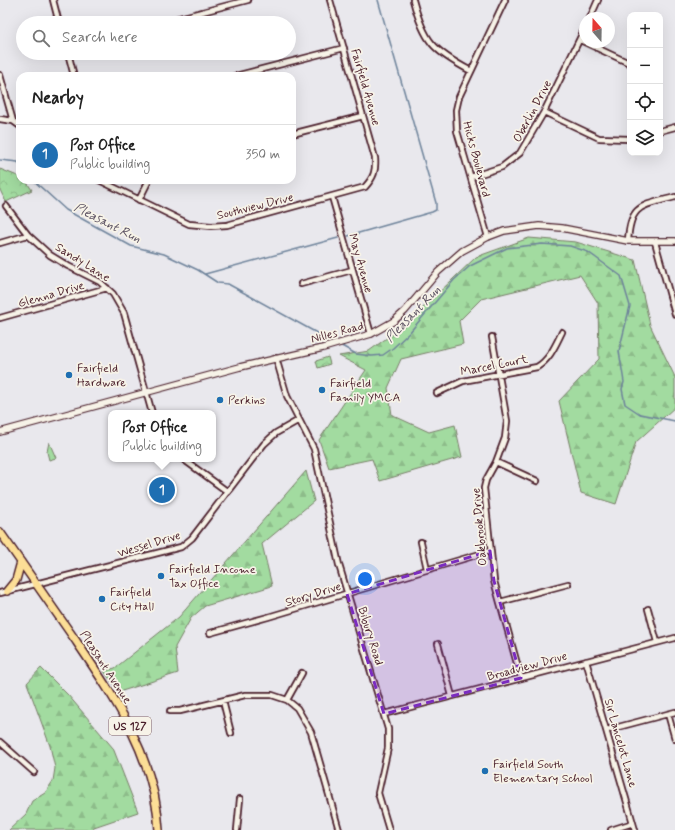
<!DOCTYPE html>
<meta charset="utf-8">
<style>
body{margin:0;font-family:Mynerve,sans-serif;background:#f6f6f6;color:#222}
.controls{position:absolute;right:12px;top:12px;display:grid;overflow:hidden;border-radius:8px;box-shadow:0 4px 16px #0002}
.controls button{width:36px;height:36px;display:grid;place-items:center;padding:0;border:0;border-bottom:1px solid #e0e0e0;background:#fff;color:#222;font:20px sans-serif}
.compass{position:absolute;left:579px;top:12px;width:36px;height:36px;border-radius:50%;background:#fff;box-shadow:0 4px 16px #0002;rotate:340deg}
.you{position:absolute;left:365px;top:579px;width:14px;height:14px;margin:-10px;border:3px solid #fff;border-radius:50%;background:#1a73e8;box-shadow:0 0 0 6px #1a73e833}
.badge{display:grid;place-items:center;width:26px;height:26px;border-radius:50%;background:#1f6fb2;color:#fff;font-size:13px;font-weight:700}
.pin{position:absolute;translate:-50% -50%;border:2px solid #fff;box-shadow:0 1px 4px #0006}
.popup{position:absolute;left:108px;top:410px;width:108px;height:52px;box-sizing:border-box;display:grid;place-content:center;border-radius:8px;background:#fff;filter:drop-shadow(0 1px 3px #0005);font-size:13px;white-space:nowrap;color:#767676}
.popup b{font-size:15px;color:#222}
.popup::after{content:'';position:absolute;left:50%;top:100%;margin-left:-8px;border:8px solid transparent;border-top-color:#fff}
.list{margin:0;padding:0;list-style:none}
h2{display:flex;justify-content:space-between;align-items:center;height:52px;margin:0;padding:0 16px;font-size:17px}
h2 small{font-size:13px;font-weight:400;color:#767676}
.list li{display:grid;grid-template-columns:26px 1fr auto;gap:12px;align-items:center;box-sizing:border-box;height:60px;padding:0 16px;border-top:1px solid #e0e0e0}
.list b{display:block;font-size:15px;white-space:nowrap}
.list p{margin:0;font-size:13px;white-space:nowrap;color:#767676}
.list em{font-size:13px;font-style:normal;color:#767676}
.icon{flex:none;width:22px;height:22px;fill:none;stroke:currentColor;stroke-width:2;stroke-linecap:round;stroke-linejoin:round}
.map{position:relative;flex:none;width:675px;height:830px;overflow:hidden}
.search{position:absolute;background:#fff;box-shadow:0 4px 16px #0002;left:16px;top:16px;width:280px;height:44px;display:flex;align-items:center;gap:10px;box-sizing:border-box;padding:0 14px;border-radius:22px;color:#767676;font-size:15px}
.panel{position:absolute;background:#fff;box-shadow:0 4px 16px #0002;left:16px;top:72px;width:280px;height:112px;border-radius:12px}
.map>svg:first-child{display:block}
.grass{fill:#a2dba0;stroke:#767d66}
.forest{fill:url(#forest-firs);stroke:#767d66}
.park{fill:url(#park-crowns);stroke:#767d66}
.lines{fill:none;stroke-linecap:round;stroke-linejoin:round}
.stream{stroke:#6d829a;stroke-width:1.5}
.minor-casing{stroke:#4a1f2b;stroke-width:8}
.tertiary-casing{stroke:#4a1f2b;stroke-width:8}
.primary-casing{stroke:#4a1f2b;stroke-width:10}
.minor{stroke:#f7f3e8;stroke-width:4.5}
.tertiary{stroke:#f7f3e8;stroke-width:5.5}
.primary{stroke:#fcde96;stroke-width:7}
.marked{fill:#7b2cbf;fill-opacity:0.2;stroke:#7b2cbf;stroke-width:3;stroke-dasharray:8 5;stroke-linejoin:round}
.poi-dot{fill:#1f6fb2;stroke:#f7f3e8;stroke-width:1.5}
.labels{text-anchor:middle;stroke-width:3.5;stroke-linejoin:round;paint-order:stroke}
.shield{fill:#f7f3e8;stroke:#7e5f64;stroke-width:1}
.shield-label{font-size:11px;font-weight:bold;fill:#4a1f2b}
.street-label{font-size:12px;fill:#4a1f2b;stroke:#f7f3e8}
.poi-label{font-size:12px;fill:#4a1f2b;stroke:#f7f3e8;text-anchor:start}
.water-label{font-size:13px;font-style:italic;fill:#5b5162;stroke:#f7f3e8}
</style>
<div class="map">
<svg width="675" height="830" viewBox="0 0 675 830">
<defs>
<pattern id="forest-firs" width="22" height="20" patternUnits="userSpaceOnUse"><rect width="22" height="20" fill="#a2dba0"/><path d="M5 1l3.5 6h-7zM16 11l3.5 6h-7z" fill="#8dbc8a"/></pattern>
<pattern id="park-crowns" width="20" height="18" patternUnits="userSpaceOnUse"><rect width="20" height="18" fill="#a2dba0"/><path d="M2 6a3 3 0 1 1 6 0M12 15a3 3 0 1 1 6 0" fill="none" stroke="#8dbc8a"/></pattern>
</defs>
<rect width="100%" height="100%" fill="#e9e8ed"/>
<filter id="ink" filterUnits="userSpaceOnUse"><feTurbulence type="fractalNoise" baseFrequency=".025" numOctaves="2"/><feDisplacementMap in="SourceGraphic" scale="8" xChannelSelector="R" yChannelSelector="G"/><feConvolveMatrix kernelMatrix="1 2 1 2 8 2 1 2 1" color-interpolation-filters="sRGB"/></filter>
<g filter="url(#ink)">
<path class="grass" d="M49,442L56,458L49,460L47,452Z"/>
<path class="forest" d="M529,238L576,242L635,260L650,325L675,377V407L636,442L616,504L581,493L559,401L599,359L598,303L580,275L481,299L459,321L463,344L401,359L388,388L392,415L429,432L455,425L462,457L380,481L372,459L329,468L319,440L366,370L339,356L369,351L406,324L476,257Z
M306,471L314,501L262,544L272,586L205,606L191,618L175,647L178,673L119,692L104,671L115,668L179,617Z
M41,668L68,695L113,748L138,812L94,827L92,830H9L26,814L32,801L45,793L53,781L55,768L50,746L27,683Z"/>
<path class="park" d="M0,169L20,177V180L26,181L32,190L6,202L0,190Z
M328,357L330,364L318,368L316,361Z"/>
<g class="lines">
<path class="stream" d="M0,160L18,162L20,165
M33,180L66,210L131,246L164,254L198,270L218,283L228,284L335,343
M348,236L432,212L436,210V203L378,0
M205,274L338,238
M340,345L356,354L372,356L383,355L393,348L409,333L454,280L470,266L507,248L542,244L570,246L588,252L621,276L630,306L619,351L624,382L622,389L625,404L640,414L675,421"/>
<g class="minor-casing">
<path id="minor" d="M53,0L59,23
M413,0C424,41 433,51 471,71
M590,18L598,0
M160,23L248,0
M580,40L629,63
M68,53L74,76
M0,75L13,121
M235,76L344,48
M544,112L599,138L630,139
M0,119L13,121L20,126
M660,131L675,127
M292,134L363,116
M471,177L502,167L520,153L544,112L585,28
M99,180L189,224L211,226L227,225L365,187C374,177 376,171 375,158L330,0
M332,197L371,334
M139,200L149,180
M6,206L28,235L50,255L68,266L100,282L113,294L124,313L152,413
M488,237L457,131L456,110L459,97L505,0
M628,241C630,203 643,206 675,197
M655,242L675,314
M0,243L28,235
M301,284L352,270
M0,318L107,288
M492,337L507,421L505,438L496,462L486,480L484,488L494,581L521,678
M276,358L287,396L314,449L339,565L388,729V748L378,793L389,830
M437,393L463,381L537,367C550,359 555,346 562,332
M183,459L228,492
M496,462L537,481
M421,542L427,569
M0,593L181,547L192,538L264,444L276,433L299,420
M500,602L568,584
M648,609L657,642
M210,633L268,617L490,551
M438,644L452,696
M586,661L635,830
M287,700L302,673
M223,701L231,733
M170,711H180L245,695H272L287,700L297,708L311,732L339,830
M384,714L675,638
M668,714L675,739
M607,730L675,712
M0,742L34,772
M237,830L240,799
M611,830L633,823"/>
</g>
<g class="tertiary-casing">
<path id="tertiary" d="M0,432L240,367L323,348L371,334L394,321L405,311L438,272L462,251L488,237L504,231L539,226L562,228L628,241H675"/>
</g>
<g class="primary-casing">
<path id="primary" d="M0,532C25,568 51,605 76,641C116,700 155,757 159,830
M7,591L16,580L21,562"/>
</g>
<use href="#minor" class="minor"/>
<use href="#tertiary" class="tertiary"/>
<use href="#primary" class="primary"/>
</g>
</g>
<path class="marked" d="M490,551L494,581L521,678L384,714L347,594Z"/>
<g class="poi-dot">
<circle cx="69" cy="375" r="4"/>
<circle cx="322" cy="390" r="4"/>
<circle cx="220" cy="400" r="4"/>
<circle cx="161" cy="576" r="4"/>
<circle cx="102" cy="599" r="4"/>
<circle cx="485" cy="771" r="4"/>
</g>
<g class="labels">
<rect class="shield" x="109" y="717" width="42" height="18" rx="3"/>
<g class="shield-label">
<text x="130" y="730">US 127</text>
</g>
<g class="street-label">
<text transform="translate(366 87) rotate(74)" y="4">Fairfield Avenue</text>
<text transform="translate(532 111) rotate(-62)" y="4">Oberlin Drive</text>
<text transform="translate(477 159) rotate(75)" y="4">Hicks Boulevard</text>
<text transform="translate(255 206) rotate(-14)" y="4">Southview Drive</text>
<text transform="translate(83 262) rotate(32)" y="4">Sandy Lane</text>
<text transform="translate(361 263) rotate(74)" y="4">May Avenue</text>
<text transform="translate(51 294) rotate(-16)" y="4">Glenna Drive</text>
<text transform="translate(337 332) rotate(-15)" y="4">Nilles Road</text>
<text transform="translate(494 365) rotate(-11)" y="4">Marcel Court</text>
<text transform="translate(479 527) rotate(-95)" y="4">Oakbrook Drive</text>
<text transform="translate(149 544) rotate(-17)" y="4">Wessel Drive</text>
<text transform="translate(313 594) rotate(-17)" y="4">Story Drive</text>
<text transform="translate(371 636) rotate(73)" y="4">Bibury Road</text>
<text transform="translate(527 666) rotate(-15)" y="4">Broadview Drive</text>
<text transform="translate(106 667) rotate(57)" y="4">Pleasant Avenue</text>
<text transform="translate(621 743) rotate(74)" y="4">Sir Lancelot Lane</text>
</g>
<g class="poi-label">
<text x="77" y="372">Fairfield<tspan x="77" dy="14">Hardware</tspan></text>
<text x="330" y="387">Fairfield<tspan x="330" dy="14">Family YMCA</tspan></text>
<text x="228" y="404">Perkins</text>
<text x="169" y="573">Fairfield Income<tspan x="169" dy="14">Tax Office</tspan></text>
<text x="110" y="596">Fairfield<tspan x="110" dy="14">City Hall</tspan></text>
<text x="493" y="768">Fairfield South<tspan x="493" dy="14">Elementary School</tspan></text>
</g>
<g class="water-label">
<text transform="translate(108 222) rotate(27)" y="5">Pleasant Run</text>
<text transform="translate(412 313) rotate(-46)" y="5">Pleasant Run</text>
</g>
</g>
</svg>
<div class="controls">
<button>+</button>
<button>−</button>
<button><svg class="icon" aria-label="locate" viewBox="0 0 24 24"><circle cx="12" cy="12" r="6"/><path d="M12 2v4M12 18v4M2 12h4M18 12h4"/></svg></button>
<button><svg class="icon" aria-label="layers" viewBox="0 0 24 24"><path d="M12 4l9 5-9 5-9-5zM3 14l9 5 9-5"/></svg></button>
</div>
<svg class="compass" viewBox="-18 -18 36 36"><path d="M0-13l5 13h-10z" fill="#e53935"/><path d="M0 13l5-13h-10z" fill="#767676"/></svg>
<div class="you"></div>
<div class="pin badge" style="left:162px;top:490px">1</div>
<div class="popup"><b>Post Office</b>Public building</div>
<div class="search"><svg class="icon" aria-label="search" viewBox="0 0 24 24"><circle cx="10" cy="10" r="6"/><path d="M15 15l6 6"/></svg>Search here</div>
<section class="panel">
<h2>Nearby<small></small></h2>
<ul class="list">
<li><span class="badge">1</span><div><b>Post Office</b><p>Public building</p></div><em>350 m</em></li>
</ul>
</section>
</div>
